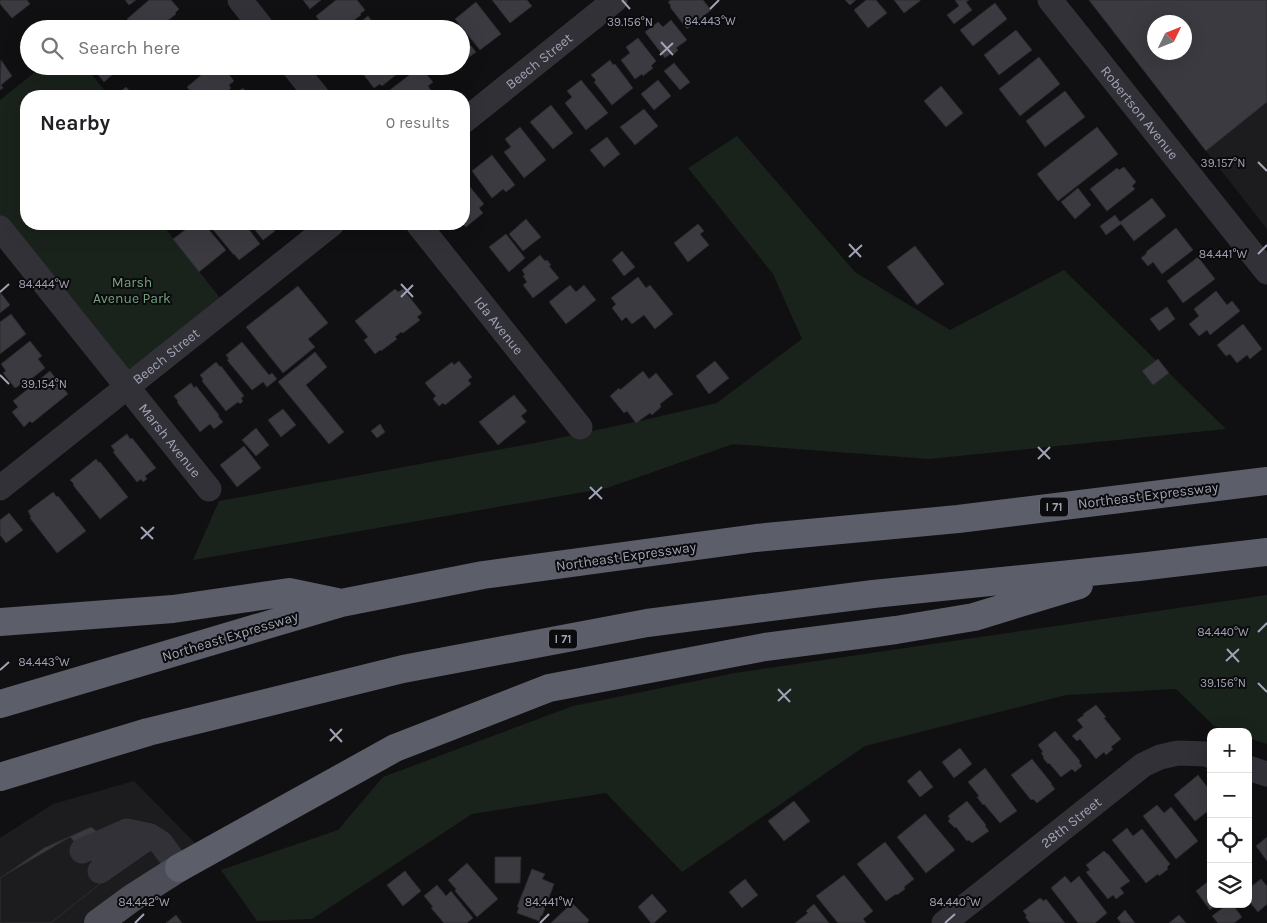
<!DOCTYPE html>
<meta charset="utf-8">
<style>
body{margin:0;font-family:Karla,sans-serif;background:#f6f6f6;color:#202124}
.controls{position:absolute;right:15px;bottom:15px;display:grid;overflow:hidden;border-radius:10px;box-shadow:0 5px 20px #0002}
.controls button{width:45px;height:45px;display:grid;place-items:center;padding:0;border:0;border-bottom:1px solid #e0e0e0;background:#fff;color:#202124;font:25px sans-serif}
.compass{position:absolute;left:1147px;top:15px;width:45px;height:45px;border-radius:50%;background:#fff;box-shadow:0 5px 20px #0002;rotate:47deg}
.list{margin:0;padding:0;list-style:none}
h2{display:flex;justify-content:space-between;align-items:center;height:65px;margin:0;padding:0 20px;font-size:21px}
h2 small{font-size:16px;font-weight:400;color:#757577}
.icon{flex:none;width:28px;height:28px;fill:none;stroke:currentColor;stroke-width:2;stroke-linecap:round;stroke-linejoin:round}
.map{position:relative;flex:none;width:1267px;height:923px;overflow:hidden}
.search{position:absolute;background:#fff;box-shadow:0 5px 20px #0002;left:20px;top:20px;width:450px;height:55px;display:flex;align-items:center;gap:12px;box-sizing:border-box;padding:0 18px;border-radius:28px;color:#757577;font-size:19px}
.panel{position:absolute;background:#fff;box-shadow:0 5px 20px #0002;left:20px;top:90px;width:450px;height:140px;border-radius:20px}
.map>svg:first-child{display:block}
.built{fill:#1c1c1f;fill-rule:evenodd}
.green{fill:#1a221c}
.building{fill:#3a3a40;stroke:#2a2a2e;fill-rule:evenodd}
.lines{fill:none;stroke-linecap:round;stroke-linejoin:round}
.minor{stroke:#313137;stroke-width:25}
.major{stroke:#4c4d56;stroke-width:28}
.highway{stroke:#5c5e69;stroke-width:28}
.ticks{fill:none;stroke:#a0a3b4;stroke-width:2}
.labels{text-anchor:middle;stroke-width:4;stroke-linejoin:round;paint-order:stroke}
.shield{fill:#0b0b0d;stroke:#737582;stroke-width:1}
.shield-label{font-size:12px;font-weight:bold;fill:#a0a3b4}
.street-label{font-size:14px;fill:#a0a3b4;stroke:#0b0b0d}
.park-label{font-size:14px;fill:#74a17d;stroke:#0b0b0d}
.ticks-label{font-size:12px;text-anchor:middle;fill:#a0a3b4;stroke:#0b0b0d;stroke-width:4;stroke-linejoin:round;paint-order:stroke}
</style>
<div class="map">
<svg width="1267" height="923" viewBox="0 0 1267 923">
<rect width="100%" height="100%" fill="#101012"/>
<path class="built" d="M1088,0H1267V229ZM1154,22H1184V52H1154Z
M134,781L195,843L98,923H0V838L53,804Z"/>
<path class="green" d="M43,66H85L109,96H26V224H162L227,307L127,387L0,228V100Z
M737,136L855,272L950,330L1064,270L1226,429L929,459L733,444L607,488L193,560L219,501L535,443L644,420L717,403L802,339L773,274L688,168Z
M1267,595V744L1248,738V732H1231L1214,726L1176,689L1066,695L865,746L682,872L606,793L472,814L312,919L257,921L221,870L338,830L383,777L573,706L735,673Z"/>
<path class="building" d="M0,0H27L30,4L12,18L0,4Z
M125,0H136L129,5Z
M149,0H171L179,9L175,13L176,14L157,29H134L127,19Z
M303,0H321L310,9Z
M336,0H357L365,10L360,14L361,15L342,29H326L316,16Z
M492,0H527L532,6L510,23Z
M671,0H703L711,10L687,29L670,7L671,6L668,2Z
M845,0H856L850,5Z
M866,0H876L887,13L868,28L854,10Z
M894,0H920V1L904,13Z
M955,0H969L966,2L972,10L954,24L947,15L959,6Z
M1089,0H1267V102L1206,151ZM1154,22H1184V52H1154Z
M476,2L501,34L480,50L455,19Z
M995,3L1007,19L973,46L960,30Z
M368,16L378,29H352Z
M671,20L687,40L676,48L678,50L674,54L673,52L665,58L645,32L658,22L663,27Z
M189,23L193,29H180L183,26L185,27Z
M1016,30L1032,50L999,75L984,55Z
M461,34L476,52L461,63Z
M638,38L656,61L651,66L653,68L643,76L642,74L635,79L621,60L630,53L626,47Z
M1039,57L1060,84L1020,116L999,89Z
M1,60L12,76L1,85L3,88L0,90Z
M610,60L613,65L615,64L633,88L612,105L594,82L596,80L591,75Z
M674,63L690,82L680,90L664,71Z
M91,66H119L120,68L104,82Z
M160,66H174L166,73Z
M212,66L215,68L217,66H222L234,81L229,85L231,88L221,96H185L191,92L187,87Z
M364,66H407L382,86L380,84L374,88L360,70Z
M420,67L433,82L428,86L432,92L427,96H428H382Z
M581,80L608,113L586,130L565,103L572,97L567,91Z
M658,80L671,96L654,110L641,94Z
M941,86L963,113L946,127L924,101Z
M126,87L134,96H115Z
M243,88L249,96H232Z
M1065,91L1085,117L1045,147L1026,121Z
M551,105L573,133L553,149L530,122Z
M644,109L658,126L635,145L620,127Z
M520,127L546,160L524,178L504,152L511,147L505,139Z
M1097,127L1118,154L1058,201L1037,174Z
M607,137L620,154L604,167L590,150Z
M492,155L515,185L506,192L503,189L492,198L472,171Z
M1124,167L1136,182L1132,186L1135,189L1107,211L1090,189L1117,168L1119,170Z
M466,182L484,204L479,208L483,213L466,227L463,224L464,183Z
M1078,188L1091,205L1075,219L1061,202Z
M1152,198L1166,216L1134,241L1121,224L1106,235L1100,226L1115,215L1120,222Z
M526,219L541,237L523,251L509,234Z
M193,224H204L226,250L199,272L173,239Z
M213,224H245L260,244L239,260L234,254H233L210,226Z
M250,224H270L275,231L263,240Z
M698,224L704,231L700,234L709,245L688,262L674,243Z
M1176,228L1193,250L1162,274L1153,262L1148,266L1141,258L1147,253L1146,252Z
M506,234L525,258L509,272L489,247Z
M915,246L944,284L917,305L887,267Z
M622,251L635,267L624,276L612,260Z
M540,255L545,261L547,260L551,265L549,266L559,278L533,298L523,285L527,282L523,276L525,275L522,270Z
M1198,257L1215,279L1183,303L1167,281Z
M638,277L646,288L650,285L673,314L655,329L644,315L632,324L626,317L622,321L612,308L616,304L611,298Z
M570,285L576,292L584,285L596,300L566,324L549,302Z
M298,286L328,323L308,339L315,347L283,373L246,327Z
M395,289L398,292L403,289L422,313L417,317L420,320L403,333L401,332L395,337L397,339L381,351L380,350L375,354L364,340L368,337L355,321Z
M1216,291L1227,305L1232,301L1240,311L1210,335L1207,330L1199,336L1189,324L1199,316L1194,309Z
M0,292L10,305L0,313Z
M1167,307L1175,319L1159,331L1150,319Z
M11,314L26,334L0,354V322Z
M1243,324L1262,349L1250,359L1247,355L1237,363L1230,354L1226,356L1217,345Z
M30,341L42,356L38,359L45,368L21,387L20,385L15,388L3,373L6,371L1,364Z
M242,342L269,375L272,373L277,379L267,387L263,382L252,390L227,360L229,359L226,355Z
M315,352L327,367L306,385L344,432L329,444L278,382Z
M1158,359L1169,373L1153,385L1142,371Z
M459,361L472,377L468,380L471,384L445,405L443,403L439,406L433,399L436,396L425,383L452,362L454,365Z
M715,361L729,378L709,394L696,376Z
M216,362L220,367L221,366L244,396L241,398L243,401L240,404L238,402L226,411L202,381L203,379L200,375Z
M50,371L68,394L32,423L30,421L24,427L12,412L18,407L13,401Z
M643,371L649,379L656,373L673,394L660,404L661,407L652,415L650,413L636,423L627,411L624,413L610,396L619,388L620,390Z
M191,383L194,388L196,386L219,415L218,416L223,422L214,429L210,424L200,432L177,402L178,401L174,396Z
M514,395L527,411L521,416L526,422L498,445L479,422Z
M283,409L296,425L281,437L268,420Z
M380,424L385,432L377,438L371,431Z
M256,428L269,445L256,456L242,440Z
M127,434L130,439L132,438L156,468L145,476L147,479L143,482L141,479L137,482L113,452L115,451L111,446Z
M244,446L261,468L237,487L220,465Z
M96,459L99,463L100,462L128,497L100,519L73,485L74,484L70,480Z
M53,492L57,497L58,496L86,531L57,553L30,518L31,517L28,511Z
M9,513L23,530L6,543L0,535V520Z
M1096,705L1106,717L1104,718L1121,739L1111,747L1113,749L1106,755L1104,752L1096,759L1080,739L1077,741L1072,736L1083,727L1077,720L1084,715L1083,714Z
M1055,731L1080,761L1079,762L1082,766L1075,772L1072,769L1061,777L1049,763L1048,764L1043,758L1044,757L1041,753L1043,752L1038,745Z
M960,748L972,764L954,778L942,762Z
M1032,759L1052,784H1051L1055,789L1037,803L1033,799L1031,800L1011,775Z
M985,768L1017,811L1000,823L984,804L983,805L977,797L979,796L968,782Z
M920,770L933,787L920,797L907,781Z
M1198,775L1211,792V813L1208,811L1195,821L1174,795Z
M794,801L810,821L784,841L768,821Z
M967,801L986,825L985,826L989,831L972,843L969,840L967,841L956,827L955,828L948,821L950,819L948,816Z
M1157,805L1164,813L1171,807L1198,841L1176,859L1143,816Z
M925,814L955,850L926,873L897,837Z
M91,827L118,847L107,878L51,923H0V878L44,848Z
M1127,828L1133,836L1142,829L1170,864L1167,867L1168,869L1159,876L1158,874L1146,883L1112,840Z
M70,837L107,878L51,923H0V878Z
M1267,837V861L1256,846Z
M885,842L914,879L904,887L905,889L897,895L896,894L886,901L857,864Z
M1104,851L1107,854H1108L1130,881L1120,888L1124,893L1116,899L1113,895L1108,899L1086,872L1090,870L1086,865Z
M495,857H521L520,883H495Z
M467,863L498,899L477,917L455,891L456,889L448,880Z
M532,869L545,874L542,879L554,884L542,916L541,915L539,921L517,913L519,907H517Z
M405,871L421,891L403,906L387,885Z
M844,875L873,911L863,919L866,923H838L816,896Z
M1065,876L1071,883L1079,876L1107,913L1095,923H1078L1051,888Z
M745,879L758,895L742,908L729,892Z
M1211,879V904H1218L1210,910L1196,891Z
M1261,879L1267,886V904L1258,912L1248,900V889Z
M437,885L446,896L451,891L473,918L467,923H444L431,908L433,907L424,896Z
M652,894L667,911L654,923H651L638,907Z
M1040,898L1044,901L1046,899L1065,923H1030L1025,917L1027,916L1023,911Z
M572,903L589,920L587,923H551Z
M814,904L829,923H795L808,913L806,911Z
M1228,904H1232L1242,917L1234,923H1218L1212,916Z
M1125,910L1135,923H1121L1117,918Z
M176,915L182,923H166Z
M1179,915L1186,923H1169Z"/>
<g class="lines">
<g class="minor">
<path d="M240,0L263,29"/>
<path id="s1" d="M1050,0L1267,272"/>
<path d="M293,66L317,96"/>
<path id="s2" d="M464,121L615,0"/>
<path id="s3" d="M418,224L580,427"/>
<path id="s4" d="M0,228L209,489"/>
<path id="s5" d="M0,488L332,224"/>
<path d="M1248,768L1267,774"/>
<path d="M82,851L127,831L150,836L161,843L179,868"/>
<path d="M100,871L150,836"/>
<path id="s6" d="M944,923L1143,765L1160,757L1178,753L1206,754L1211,756"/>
</g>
<path class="major" d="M98,923L132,898L179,868"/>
<path class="highway" d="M0,622L173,609L289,592L337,602
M0,704L341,603L483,575L756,538L958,519L1267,481
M0,777L148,732L403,669L647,623L873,594L1139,567L1267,552
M179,868L395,748L549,688L765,647L896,630L974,617L1079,585"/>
</g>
<path class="ticks" d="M622,0L630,9M710,9L719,0M661,42L673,55M660,55L673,43M1258,162L1267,171M849,244L861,257M1258,254L1267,245M849,257L862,245M401,284L413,297M0,292L9,284M401,297L413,285M0,375L9,384M1038,447L1050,459M1038,459L1050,447M590,487L602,499M589,499L602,487M141,527L153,539M141,539L154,527M1258,632L1267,623M1227,649L1239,662M1226,661L1239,649M0,670L9,662M1258,683L1267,692M778,689L790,702M778,701L791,689M330,729L342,742M330,741L342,729M135,923L144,914M540,923L549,914M945,923L955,914"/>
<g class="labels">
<g class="shield">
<rect x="1040" y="497.5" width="28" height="19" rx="4"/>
<rect x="549" y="629.5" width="28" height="19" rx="4"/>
</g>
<g class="shield-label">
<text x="1054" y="511">I 71</text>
<text x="563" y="643">I 71</text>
</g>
<g class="street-label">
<text dy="5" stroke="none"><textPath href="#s2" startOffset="96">Beech Street</textPath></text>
<text dy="5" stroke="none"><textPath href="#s1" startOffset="144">Robertson Avenue</textPath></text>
<text dy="5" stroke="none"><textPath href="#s3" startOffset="130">Ida Avenue</textPath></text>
<text dy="5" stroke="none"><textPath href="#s5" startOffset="212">Beech Street</textPath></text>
<text dy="5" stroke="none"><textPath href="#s4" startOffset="272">Marsh Avenue</textPath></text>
<text transform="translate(1148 495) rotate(-7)" y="5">Northeast Expressway</text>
<text transform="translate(626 556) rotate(-8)" y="5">Northeast Expressway</text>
<text transform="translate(230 636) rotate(-17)" y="5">Northeast Expressway</text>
<text dy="5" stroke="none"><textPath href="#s6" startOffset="162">28th Street</textPath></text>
</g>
<g class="park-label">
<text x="132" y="287">Marsh<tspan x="132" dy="16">Avenue Park</tspan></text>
</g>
</g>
<g class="ticks-label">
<text x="710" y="25">84.443°W</text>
<text x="630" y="26">39.156°N</text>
<text x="1223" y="167">39.157°N</text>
<text x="1223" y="258">84.441°W</text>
<text x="44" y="288">84.444°W</text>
<text x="44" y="388">39.154°N</text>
<text x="1223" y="636">84.440°W</text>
<text x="44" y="666">84.443°W</text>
<text x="1223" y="687">39.156°N</text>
<text x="144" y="906">84.442°W</text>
<text x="549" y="906">84.441°W</text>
<text x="955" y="906">84.440°W</text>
</g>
</svg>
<div class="controls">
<button>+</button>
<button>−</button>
<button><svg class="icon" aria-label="locate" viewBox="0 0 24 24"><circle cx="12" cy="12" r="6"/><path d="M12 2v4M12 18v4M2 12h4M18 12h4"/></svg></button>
<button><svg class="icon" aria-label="layers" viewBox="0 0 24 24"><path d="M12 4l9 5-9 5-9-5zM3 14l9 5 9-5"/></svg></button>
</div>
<svg class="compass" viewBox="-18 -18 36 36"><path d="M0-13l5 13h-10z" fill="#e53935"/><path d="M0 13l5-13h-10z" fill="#757577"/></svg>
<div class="search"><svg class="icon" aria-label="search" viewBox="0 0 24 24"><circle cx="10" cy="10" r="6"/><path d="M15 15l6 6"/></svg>Search here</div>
<section class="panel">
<h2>Nearby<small>0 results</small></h2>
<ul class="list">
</ul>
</section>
</div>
